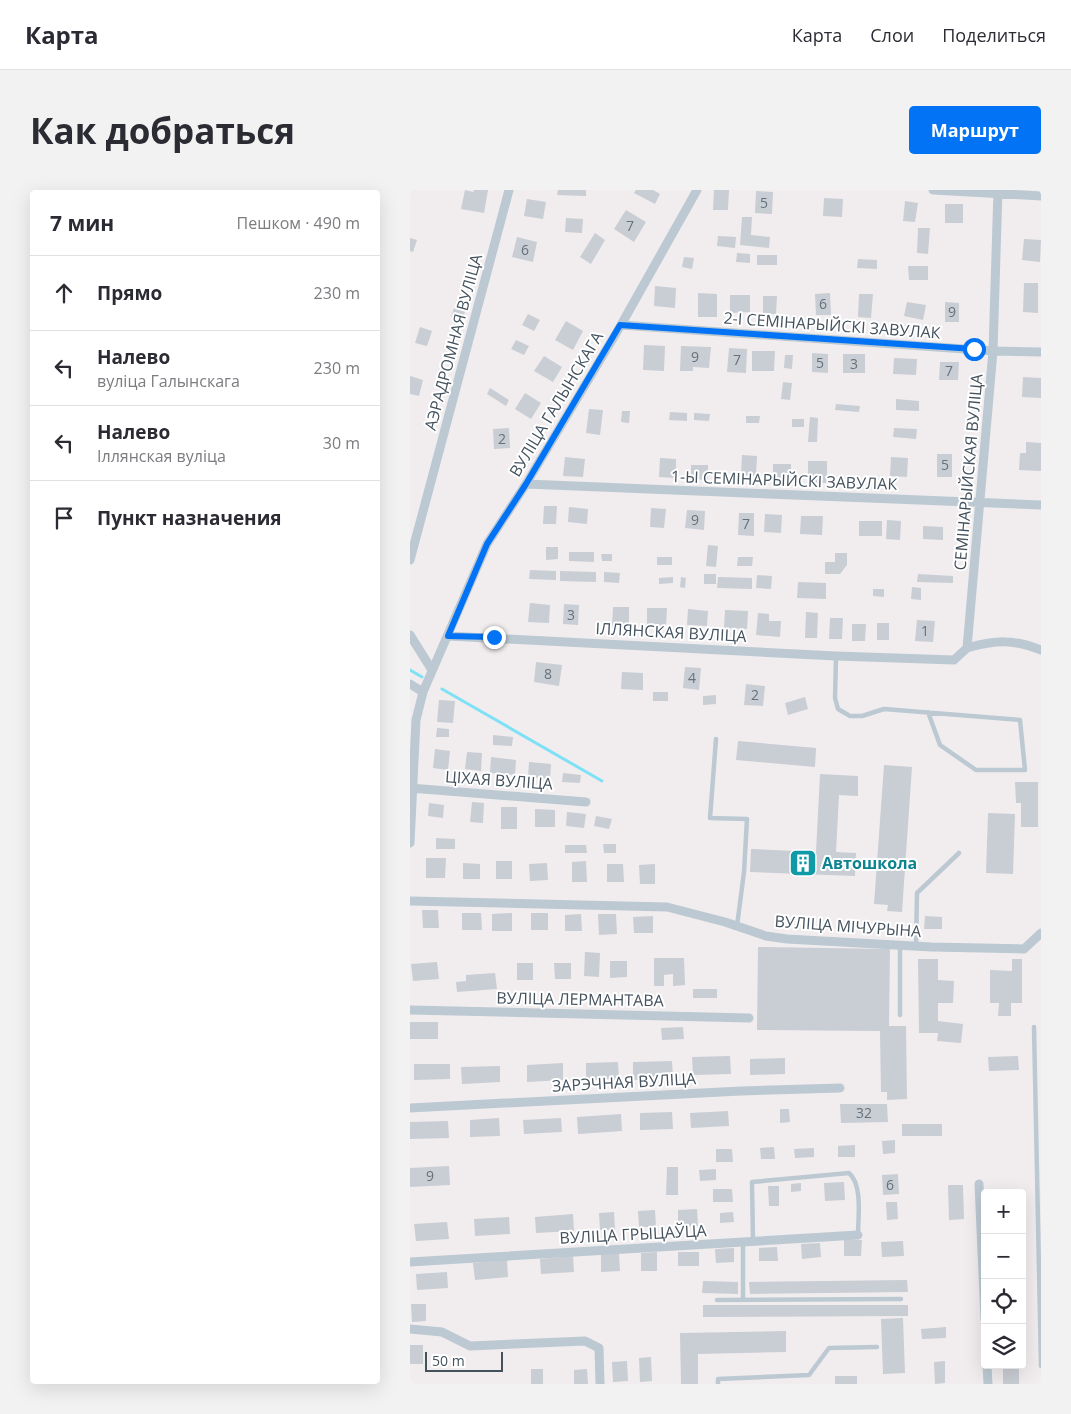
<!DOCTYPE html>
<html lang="ru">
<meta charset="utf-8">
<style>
body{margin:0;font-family:"Open Sans",sans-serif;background:#f2f2f3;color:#2b2b33}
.controls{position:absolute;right:15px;bottom:15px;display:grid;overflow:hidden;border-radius:5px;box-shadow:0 5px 20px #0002}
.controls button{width:45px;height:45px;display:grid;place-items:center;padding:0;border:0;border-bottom:1px solid #e1e1e2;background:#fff;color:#2b2b33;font:25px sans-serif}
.scale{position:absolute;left:15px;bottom:12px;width:78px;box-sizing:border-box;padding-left:5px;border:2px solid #44525e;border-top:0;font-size:14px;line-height:18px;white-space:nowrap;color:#44525e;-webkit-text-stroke:4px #fff;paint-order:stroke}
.stop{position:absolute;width:15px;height:15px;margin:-11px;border:4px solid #0373f5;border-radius:50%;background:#fff}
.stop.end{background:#0373f5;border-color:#fff;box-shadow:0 1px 5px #0008}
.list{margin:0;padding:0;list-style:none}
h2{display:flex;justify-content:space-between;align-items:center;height:65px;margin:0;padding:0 20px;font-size:21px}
h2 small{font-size:16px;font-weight:400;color:#7c7c81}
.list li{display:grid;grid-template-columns:32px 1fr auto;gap:15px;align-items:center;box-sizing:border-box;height:75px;padding:0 20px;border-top:1px solid #e1e1e2}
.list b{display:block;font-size:19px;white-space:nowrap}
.list p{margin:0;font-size:16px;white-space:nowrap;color:#7c7c81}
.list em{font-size:16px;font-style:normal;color:#7c7c81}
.icon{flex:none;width:28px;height:28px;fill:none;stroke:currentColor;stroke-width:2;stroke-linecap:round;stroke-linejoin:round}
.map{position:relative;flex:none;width:631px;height:1194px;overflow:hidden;border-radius:5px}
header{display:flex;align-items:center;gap:30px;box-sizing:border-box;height:70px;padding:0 25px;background:#fff;border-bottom:1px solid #e1e1e2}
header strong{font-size:24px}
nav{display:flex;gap:28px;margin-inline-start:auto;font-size:18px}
.intro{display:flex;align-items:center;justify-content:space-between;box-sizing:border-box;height:120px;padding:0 30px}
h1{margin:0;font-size:35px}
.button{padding:12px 22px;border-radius:5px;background:#0373f5;color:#fff;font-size:18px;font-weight:700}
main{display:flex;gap:30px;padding:0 30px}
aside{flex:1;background:#fff;border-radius:5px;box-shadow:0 5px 20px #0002}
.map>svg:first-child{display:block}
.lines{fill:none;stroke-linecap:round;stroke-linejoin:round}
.stream{stroke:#7ee1f6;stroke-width:3}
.building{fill:#c9cdd4}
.service{stroke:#bcc9d2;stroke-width:4.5}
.minor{stroke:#bcc9d2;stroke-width:9}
.route{stroke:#0373f5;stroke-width:6}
.labels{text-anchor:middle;stroke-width:4;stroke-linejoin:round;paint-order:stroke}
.number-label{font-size:14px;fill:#65717c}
.street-label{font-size:16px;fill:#44525e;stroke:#fff}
.culture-label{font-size:16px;font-weight:bold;fill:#0d838f;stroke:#fff;text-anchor:start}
</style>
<header>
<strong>Карта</strong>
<nav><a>Карта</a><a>Слои</a><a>Поделиться</a></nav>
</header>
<div class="intro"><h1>Как добраться</h1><a class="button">Маршрут</a></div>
<main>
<aside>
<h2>7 мин<small>Пешком · 490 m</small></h2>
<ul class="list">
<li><svg class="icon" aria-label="ahead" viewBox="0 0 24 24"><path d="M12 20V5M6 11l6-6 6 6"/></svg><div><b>Прямо</b></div><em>230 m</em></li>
<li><svg class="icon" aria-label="left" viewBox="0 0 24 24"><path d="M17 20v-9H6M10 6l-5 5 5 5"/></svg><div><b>Налево</b><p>вуліца Галынскага</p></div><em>230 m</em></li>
<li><svg class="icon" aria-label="left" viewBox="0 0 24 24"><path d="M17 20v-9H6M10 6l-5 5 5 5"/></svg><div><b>Налево</b><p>Іллянская вуліца</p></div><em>30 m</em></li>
<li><svg class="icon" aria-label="arrive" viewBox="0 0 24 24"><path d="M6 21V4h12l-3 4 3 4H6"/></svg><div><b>Пункт назначения</b></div></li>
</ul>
</aside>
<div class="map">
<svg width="631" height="1194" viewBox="0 0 631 1194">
<rect width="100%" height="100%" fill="#f1edee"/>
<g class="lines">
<path class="stream" d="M0,480L12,487
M32,499L192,591"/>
</g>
<path class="building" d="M55,0L63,2L64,0H78L74,23L51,19Z
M148,0H176V6L147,5Z
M226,0H243L250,4L245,14L224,3Z
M304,0H319L318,20H303Z
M346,1L363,2L362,24L345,23Z
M414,8L433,9L432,27L413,26Z
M117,9L136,12L133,29L114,26Z
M495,11L508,13L505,32L493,31Z
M535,14H553V33H535Z
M216,20L236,32L224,52L204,39Z
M332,27H342L341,45L360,47L359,58L330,55Z
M156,28L173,29L172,43L155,42Z
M508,38H520L518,64L507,63Z
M185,43L195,50L181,74L170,67Z
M308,46L326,47L325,58L307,56Z
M107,47L127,52L123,72L102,67Z
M0,48L7,50L3,62L0,61Z
M614,49L631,50L630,72L612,70Z
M327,63L340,64V73L326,72Z
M347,65H367V75H347Z
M274,67L284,68L282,79L272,77Z
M448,69L467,70V79L447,78Z
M498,76H518V90H499Z
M614,93H628V123L613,122Z
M245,96L266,98L265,118L244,116Z
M288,103L307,104V127H288Z
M420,103L421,125H406L405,104Z
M449,104H463L461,128L448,127Z
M320,105H340V122L320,123Z
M353,106H367L366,124H353Z
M497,112L516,115L513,130L494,126Z
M535,112L549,113V132H535Z
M44,118L55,121L53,130L41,127Z
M118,124L130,130L124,141L112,135Z
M156,131L173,141L163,160L145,150Z
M10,137L22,141L17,156L5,153Z
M106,150L119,156L114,165L101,159Z
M234,155L255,156L254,181L233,180Z
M271,156L301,157L299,178L283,177V181H270Z
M319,158L337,159L336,183L317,182Z
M342,161H365L364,181H342Z
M402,163L418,164V183L402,182Z
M433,164H455V183H433Z
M375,165H383L382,179L374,178Z
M134,166L152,177L143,192L124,181Z
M484,168L507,169L506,185L483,184Z
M530,172H549L548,190H529Z
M0,186L13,190L9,206L0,204Z
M613,187L631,188V208L612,207Z
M373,192L382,193L380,210L371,209Z
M80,198L99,210L96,216L77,204Z
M115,203L131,213L121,229L105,219Z
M486,209L509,211V221L486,220Z
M426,214L450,216L449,222L425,220Z
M179,219L193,220L190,245L176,243Z
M212,221H220L219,233L211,232Z
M260,222L277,223V231L259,230Z
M284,223L300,224L299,231L284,230Z
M336,226H350L349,233H336Z
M400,227L408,228L407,252H398Z
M382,229H394V237H382Z
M99,238L100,258L84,259L83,239Z
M484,238L507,239L506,249L483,247Z
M616,252L631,253V281L609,280L610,263H616Z
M527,264H542V287H527Z
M332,265L347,266L346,286L331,285Z
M155,267L175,269L173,287L153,286Z
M481,267L498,268L497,287L480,286Z
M250,268L266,269V288L249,287Z
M398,271H417V293H398Z
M363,274H381V291L363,292Z
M281,275H298V290L281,289Z
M134,316H147L146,334H133Z
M159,317L178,319L177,334L158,332Z
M241,318L256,319L254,338L240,337Z
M277,320L295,321L294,340L275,338Z
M329,323H344V346L328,345Z
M355,324L372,325L371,343L354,342Z
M391,326H413L412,345L390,344Z
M477,330L491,331L490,350L476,349Z
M449,331H472V346H449Z
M513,336L533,337V350L513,349Z
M298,355L308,356L306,377L296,376Z
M136,357H148V369L136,370Z
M159,362H184V372L159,371Z
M425,363H437V375L430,384H415V372H425Z
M191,364H202V371H192Z
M247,367H262V375H247Z
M328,367H343L342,376H327Z
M120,380L146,381V390L119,389Z
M150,381L186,382V392L150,391Z
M194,382L210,383L209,393L194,392Z
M294,384H306V394H294Z
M508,384L543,386V393L507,392Z
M347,385L362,386L361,399L346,398Z
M263,387V393L249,394V388Z
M271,387L276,388L275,398L270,397Z
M308,387L342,388V399L307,398Z
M388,392L416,393V409L387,408Z
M502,397L511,398V410L501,409Z
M463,399H474V407L463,406Z
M120,413L140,415L139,433L118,432Z
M154,414L169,415L168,435L153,434Z
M203,417H219V438H202Z
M237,418H257L256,437H237Z
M278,419L298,421L297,436L277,435Z
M315,420L338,421L337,439L314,438Z
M396,422L408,423L407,448H395Z
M348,423L359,424V431H371L370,447L346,445Z
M420,428H433L432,449H419Z
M507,430L525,431L523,452L505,451Z
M467,433H479V450H467Z
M442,434H456L455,451H442Z
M126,472L152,475L149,496L124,492Z
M275,477L291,478L289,500L273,498Z
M212,482L233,483V500L211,499Z
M336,494L355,496L353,516L334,515Z
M243,502H258V511H243Z
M306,505V514L293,515V506Z
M395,507L398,519L378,525L375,513Z
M29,510L45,511L43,533L27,532Z
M27,538L39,539V547H26Z
M83,545L103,547L102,556L83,555Z
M328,551L406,558L405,577L326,570Z
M25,559L40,561L38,580L23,578Z
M57,562L72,563L71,581L55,579Z
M81,567L106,570L105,585L80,583Z
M119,572L141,574L140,589L118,587Z
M474,575L502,577L492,722L477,721L478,715L464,714Z
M153,583L171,585L170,593L152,592Z
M410,584L448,586V606L429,605L426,662L446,663L445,686L340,682L341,659L406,662Z
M605,592H628V637H611V613H606Z
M62,612L74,613L73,633L60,632Z
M19,613L34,615L33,628L18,626Z
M91,617H107V639H91Z
M125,619L145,620V637H125Z
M157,622L176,624L174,638L156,636Z
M578,623L605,624L603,684L576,683Z
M186,626L202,629L199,639L184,636Z
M26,648L45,649V659H26Z
M193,654H206V663H194Z
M155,655H176L177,663H155Z
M16,668H36L35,688H16Z
M86,671H102V689H86Z
M176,671L177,692H162V672Z
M53,673L70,674V689H53Z
M137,673L138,690L120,691L119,674Z
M197,674H213L214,692H197Z
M245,674V694H230L229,675Z
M12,720H28L29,738H13Z
M52,723H71L72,740H52Z
M102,723V741H82V724Z
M121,723H138V740H121Z
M171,724L172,741H155V725Z
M188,724H206L207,744L189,745Z
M243,726V743H224L223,727Z
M515,726L532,727V739H514Z
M348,757L480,759L479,836H496L497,909L477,910V902H471L470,841L347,840Z
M175,762L190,763L189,787L174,786Z
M244,768H274L275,795L263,796V784L254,785V796H244Z
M508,769H528V790L544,791L543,813H528V831L553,834L551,853L527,851L528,843H509Z
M602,769H612V813H601V826H588L589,813H580V780L602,781Z
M200,771H217V787L200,788Z
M27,772L29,789L3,791L1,774Z
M107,773H123V790H107Z
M144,773H161V789H145Z
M85,783L87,799L47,802L46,792L56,791V785Z
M283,799H307V808H283Z
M0,832H28V849H0Z
M273,837L274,849L252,850L251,838Z
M320,866L321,884L283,885L282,867Z
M608,866L609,880L579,881L578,867Z
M375,868V884L340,885V869Z
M262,871L263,888L223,890V872Z
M208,872L209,889L176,890V873Z
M153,873V890L117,892V875Z
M4,874H40V889L4,890Z
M90,876V892L52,894L51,877Z
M430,914H477L478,932L431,933Z
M370,919H379L380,932L370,933Z
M318,921L319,936L281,938L280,923Z
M262,922L263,939L230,940V923Z
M211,924L212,941L168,944L167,927Z
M89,928L90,946L60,947V930Z
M151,928L152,942L114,944L113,930Z
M38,931L39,948L0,949V932Z
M492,934H532V946H492Z
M485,950V963L473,964L472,951Z
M445,955V967H428V956Z
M364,957L365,969H351L350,958Z
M404,958V967L385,968L384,959Z
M306,959H322L323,972H306Z
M39,976L40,995L0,997V978Z
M257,977H268V1005H256Z
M306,979V990L290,991L289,980Z
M488,984L489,1004L473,1005L472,985Z
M434,992L435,1010L415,1011L414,993Z
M391,993V1001L381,1002V994Z
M538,995H553L554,1029L539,1030Z
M358,996H369V1016H359Z
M303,999H322L323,1012H303Z
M588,1000H605V1003H588Z
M476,1012H487L488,1029L477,1030Z
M287,1019L288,1036L268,1037V1020Z
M245,1020L246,1037H229L228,1021Z
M204,1022L205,1040H190L189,1023Z
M323,1022L324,1032L310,1033V1023Z
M163,1024L164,1041L126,1043L125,1027Z
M99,1027L100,1044L65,1046L64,1029Z
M37,1032L39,1049L6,1051L4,1034Z
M434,1049L452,1050L451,1066H434Z
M493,1051L494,1066L472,1067L471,1052Z
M410,1053L411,1067L392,1069L391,1054Z
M367,1057L368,1071H349V1058Z
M324,1058V1072L306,1073L305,1059Z
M247,1062V1081H231V1063Z
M268,1062H289V1076H268Z
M209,1063L210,1081L191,1082V1064Z
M163,1066L164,1082L131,1084L130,1069Z
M97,1070L98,1087L65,1090L63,1073Z
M37,1082L38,1098L7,1100L6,1084Z
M497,1090L498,1102L340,1104L339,1092Z
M293,1091L328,1092V1104L292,1103Z
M1,1114H16V1131L2,1132Z
M293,1115H498V1126L293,1127Z
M493,1128L495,1183L473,1184L471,1129Z
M536,1137V1148L512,1149L511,1139Z
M376,1141V1162L288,1164V1194H271L270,1143Z
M0,1155H13V1174H0Z
M241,1167L242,1191L230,1192L229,1168Z
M217,1171L218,1191L203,1192L202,1172Z
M535,1171V1193L525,1194L524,1172Z
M593,1175H609V1194H593Z
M121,1179H133V1194H121Z
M177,1179L178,1194H164V1180Z
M425,1186H447V1194H425Z"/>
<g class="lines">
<path class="service" d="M426,466L425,508L428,519L440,526H452L474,519L610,530L615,580H566L530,555L518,522
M306,549L300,628L337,629L334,682L327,736
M506,756L507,703L549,663
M490,825V756
M624,837L631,1176
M343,1051L342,992L439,983C453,995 448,1028 448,1045
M307,1110L491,1109
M333,1110V1053
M308,1194V1189L399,1185L419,1158L467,1157"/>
<path class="minor" d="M523,0L631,6
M211,135L583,161L631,162
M116,294L631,315
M0,370L99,0
M0,445L22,480
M38,446L426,466L544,470L557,458L583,161L588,0
M557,458C586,450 603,449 631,460
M0,494L13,502
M0,598L176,612
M0,653L6,530L13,502L77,354L116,294L211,135L287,0
M0,711L257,717L315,732L356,746L377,749L521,757L614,759L631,743
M0,820L339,828
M0,918L331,901L430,898
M569,994L575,1129
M0,1072L448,1045
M0,1139L32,1142L60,1156L175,1151L189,1158L190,1194
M577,1175L578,1194"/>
</g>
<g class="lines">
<path class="route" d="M84,447L38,446L77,354L116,294L210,135L564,159"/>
</g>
<defs>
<g id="building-square" transform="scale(1.4375)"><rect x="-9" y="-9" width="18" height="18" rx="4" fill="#0f9aa8" stroke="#fff"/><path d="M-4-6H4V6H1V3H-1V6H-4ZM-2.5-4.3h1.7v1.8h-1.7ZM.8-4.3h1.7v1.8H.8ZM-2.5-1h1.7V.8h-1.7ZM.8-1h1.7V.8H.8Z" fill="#fff"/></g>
</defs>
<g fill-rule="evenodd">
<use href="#building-square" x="393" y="673"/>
</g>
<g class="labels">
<g class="number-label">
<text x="354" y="18">5</text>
<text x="220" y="41">7</text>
<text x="115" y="65">6</text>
<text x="413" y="119">6</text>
<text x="542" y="127">9</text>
<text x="285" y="172">9</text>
<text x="327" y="175">7</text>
<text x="410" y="178">5</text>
<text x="444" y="179">3</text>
<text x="539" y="186">7</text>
<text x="92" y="254">2</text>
<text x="535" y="280">5</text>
<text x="285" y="335">9</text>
<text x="336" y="339">7</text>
<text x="161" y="430">3</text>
<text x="515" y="446">1</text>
<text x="138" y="489">8</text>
<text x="282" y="493">4</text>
<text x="345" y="510">2</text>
<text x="454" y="928">32</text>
<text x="20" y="991">9</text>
<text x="480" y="1000">6</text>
</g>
<g class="street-label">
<text transform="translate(422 135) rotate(4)" y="6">2-І СЕМІНАРЫЙСКІ ЗАВУЛАК</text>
<text transform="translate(43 152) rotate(-75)" y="6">АЭРАДРОМНАЯ ВУЛІЦА</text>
<text transform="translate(146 214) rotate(-59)" y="6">ВУЛІЦА ГАЛЫНСКАГА</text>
<text transform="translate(558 282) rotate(-85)" y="6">СЕМІНАРЫЙСКАЯ ВУЛІЦА</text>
<text transform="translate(374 290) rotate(2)" y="6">1-Ы СЕМІНАРЫЙСКІ ЗАВУЛАК</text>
<text transform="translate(261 442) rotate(3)" y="6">ІЛЛЯНСКАЯ ВУЛІЦА</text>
<text transform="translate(89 590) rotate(4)" y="6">ЦІХАЯ ВУЛІЦА</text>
<text transform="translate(438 736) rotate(4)" y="6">ВУЛІЦА МІЧУРЫНА</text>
<text transform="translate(170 809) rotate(1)" y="6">ВУЛІЦА ЛЕРМАНТАВА</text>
<text transform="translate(214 892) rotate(-3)" y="6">ЗАРЭЧНАЯ ВУЛІЦА</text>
<text transform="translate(223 1044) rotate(-3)" y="6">ВУЛІЦА ГРЫЦАЎЦА</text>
</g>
<g class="culture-label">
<text x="412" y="679">Автошкола</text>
</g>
</g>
</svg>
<div class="controls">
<button>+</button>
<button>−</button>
<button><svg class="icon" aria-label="locate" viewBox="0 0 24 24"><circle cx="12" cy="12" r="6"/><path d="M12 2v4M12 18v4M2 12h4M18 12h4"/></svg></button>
<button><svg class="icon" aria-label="layers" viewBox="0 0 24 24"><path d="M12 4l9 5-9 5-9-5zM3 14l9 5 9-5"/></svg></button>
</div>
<div class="scale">50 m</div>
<div class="stop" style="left:564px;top:159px"></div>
<div class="stop end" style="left:84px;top:447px"></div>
</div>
</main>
